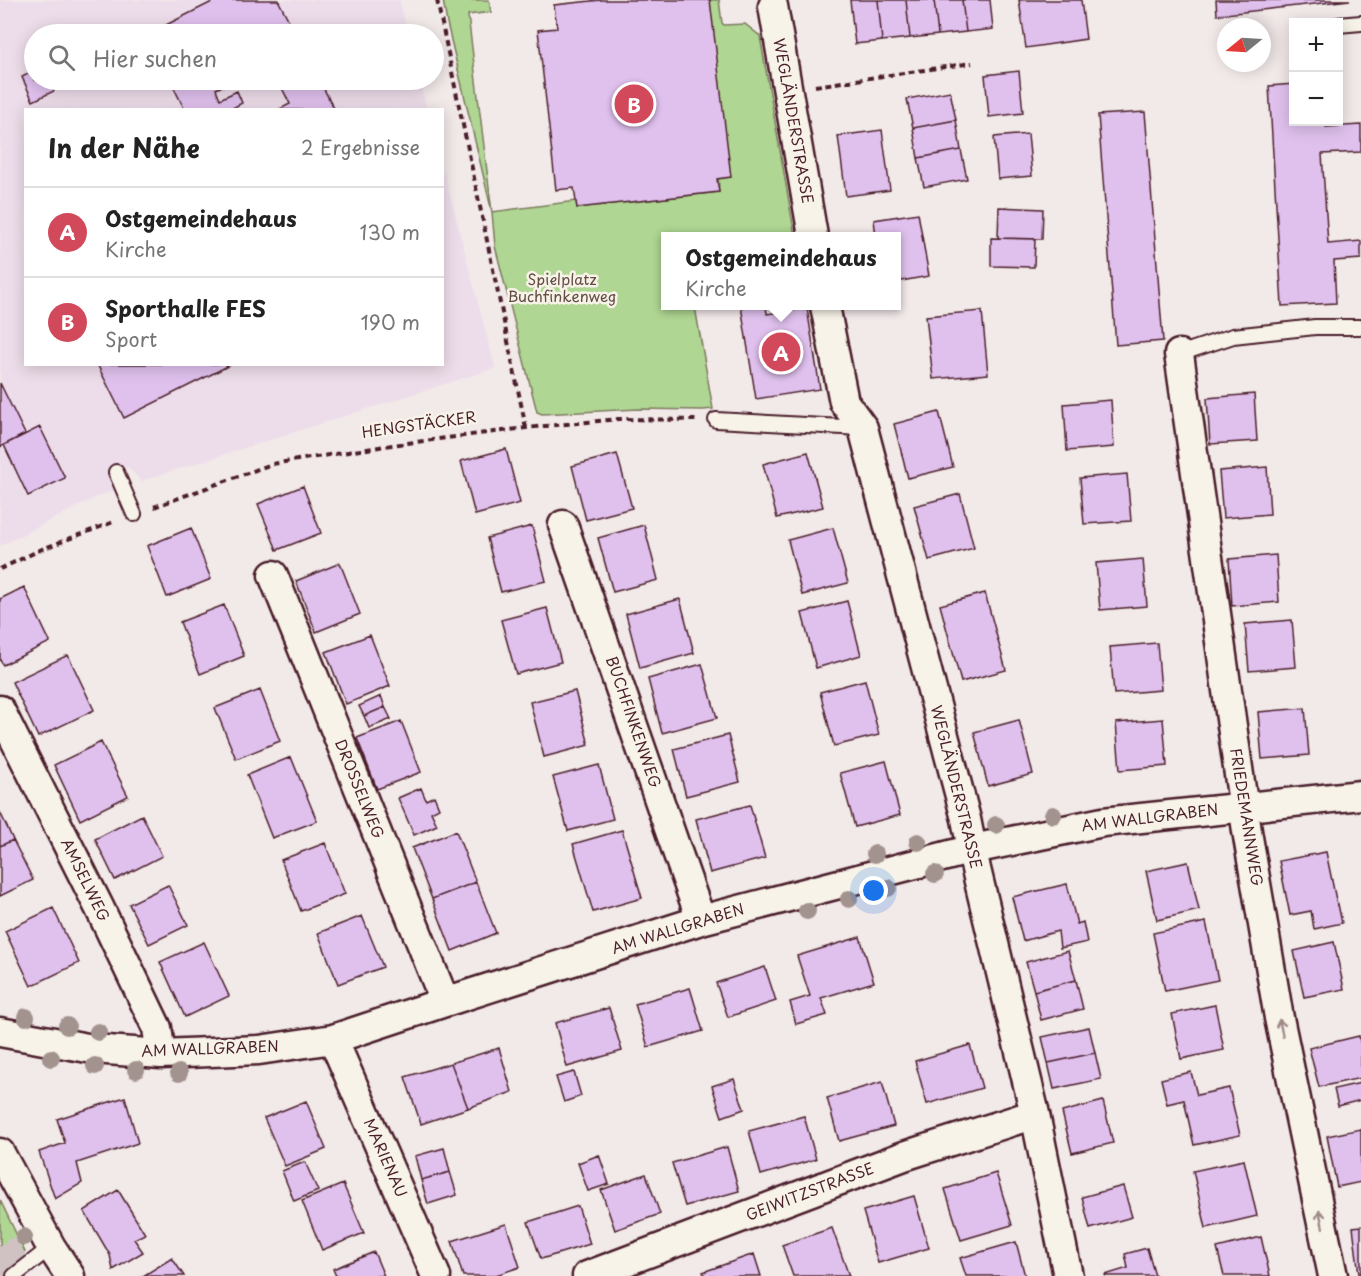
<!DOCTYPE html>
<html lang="de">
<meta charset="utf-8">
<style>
body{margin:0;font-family:"Playpen Sans",sans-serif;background:#f6f6f6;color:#222}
.controls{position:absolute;right:18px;top:18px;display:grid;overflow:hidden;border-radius:0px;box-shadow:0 3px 15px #0003}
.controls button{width:54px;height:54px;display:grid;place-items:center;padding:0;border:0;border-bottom:2px solid #e0e0e0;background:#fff;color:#222;font:30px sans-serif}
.compass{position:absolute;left:1217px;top:18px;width:54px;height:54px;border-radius:50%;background:#fff;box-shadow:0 3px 15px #0003;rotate:252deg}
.you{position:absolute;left:874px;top:891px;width:21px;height:21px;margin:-15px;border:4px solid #fff;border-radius:50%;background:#1a73e8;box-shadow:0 0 0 9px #1a73e833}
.badge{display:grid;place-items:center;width:39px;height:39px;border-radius:50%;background:#d1495b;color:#fff;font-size:20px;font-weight:700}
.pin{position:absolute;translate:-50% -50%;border:3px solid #fff;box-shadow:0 2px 6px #0006}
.popup{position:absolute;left:661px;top:232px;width:240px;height:78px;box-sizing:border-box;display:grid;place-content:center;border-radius:0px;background:#fff;filter:drop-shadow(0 2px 4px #0005);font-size:20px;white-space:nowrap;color:#767676}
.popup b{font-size:22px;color:#222}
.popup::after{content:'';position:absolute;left:50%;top:100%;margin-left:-12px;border:12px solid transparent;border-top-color:#fff}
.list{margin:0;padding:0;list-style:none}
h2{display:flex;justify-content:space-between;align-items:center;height:78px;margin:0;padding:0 24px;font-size:26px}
h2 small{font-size:20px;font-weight:400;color:#767676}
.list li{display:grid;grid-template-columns:39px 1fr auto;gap:18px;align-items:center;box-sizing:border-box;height:90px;padding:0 24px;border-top:2px solid #e0e0e0}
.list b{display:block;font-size:22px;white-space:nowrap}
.list p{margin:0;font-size:20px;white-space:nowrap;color:#767676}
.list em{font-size:20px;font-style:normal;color:#767676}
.icon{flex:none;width:33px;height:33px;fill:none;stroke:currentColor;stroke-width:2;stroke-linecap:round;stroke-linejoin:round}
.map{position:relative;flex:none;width:1361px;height:1276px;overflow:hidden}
.search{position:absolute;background:#fff;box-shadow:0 3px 15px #0003;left:24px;top:24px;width:420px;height:66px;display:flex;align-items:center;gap:15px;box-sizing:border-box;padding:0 21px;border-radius:33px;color:#767676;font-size:22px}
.panel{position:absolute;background:#fff;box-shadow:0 3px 15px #0003;left:24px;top:108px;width:420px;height:258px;border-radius:0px}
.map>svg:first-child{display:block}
.built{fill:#edddea}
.green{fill:#afd692;stroke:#7c7a5e;stroke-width:1.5}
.building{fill:#e0c1ee;stroke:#4a1f2b;stroke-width:1.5}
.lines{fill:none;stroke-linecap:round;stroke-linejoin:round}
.secondary-tunnel{stroke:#d0c1c3;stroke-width:33;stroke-dasharray:33 16;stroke-linecap:butt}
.lane-casing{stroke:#4a1f2b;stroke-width:18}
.street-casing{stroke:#4a1f2b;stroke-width:33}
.path{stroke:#4a1f2b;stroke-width:4;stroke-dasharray:6 4.5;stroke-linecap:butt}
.lane{stroke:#f7f3e8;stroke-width:14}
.street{stroke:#f7f3e8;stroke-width:28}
.tree{fill:#a3938f}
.oneway{stroke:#a0898a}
.labels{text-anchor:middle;stroke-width:5;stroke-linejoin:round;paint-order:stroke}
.street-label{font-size:15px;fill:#4a1f2b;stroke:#f7f3e8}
.park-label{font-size:15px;fill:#634d45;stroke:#f7f3e8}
</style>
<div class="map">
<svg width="1361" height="1276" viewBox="0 0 1361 1276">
<rect width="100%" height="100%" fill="#f2e9e9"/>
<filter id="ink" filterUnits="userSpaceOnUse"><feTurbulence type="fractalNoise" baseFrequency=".0167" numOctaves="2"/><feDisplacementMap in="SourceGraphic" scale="12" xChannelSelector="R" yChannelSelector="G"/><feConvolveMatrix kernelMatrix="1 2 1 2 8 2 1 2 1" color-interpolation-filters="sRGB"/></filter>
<g filter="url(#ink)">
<path class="built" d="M0,0H399L408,34H34V80H419L427,109L26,110V364H442L443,168L495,368L141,481L127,466L111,475L117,489L94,498L0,546Z"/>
<path class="green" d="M443,0H489L491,12L468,15L492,212L576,201L577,208L719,192L710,0H719L722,23L724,25L745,24L760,36L795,236H666V306H700L695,307L713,409L703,410L638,409L542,414L537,412L495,246L492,212L447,23Z
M0,1200L25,1252L0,1269Z"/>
<path class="building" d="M216,0H278L296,34H148Z
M601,0H710L731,177L717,179L719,192L577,208L574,188L556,190L538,30L557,28L554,5Z
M850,0H878L882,41L855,44Z
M878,0H906L910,38L882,41Z
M906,0H934L938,35L910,38Z
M934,0H962L966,32L938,35Z
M962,0H990L993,29L966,32Z
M1019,0H1081L1086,39L1026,48Z
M1216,0H1350L1217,15Z
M34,71V80H49L54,91L33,101L22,77Z
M1019,71L1023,113L989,117L985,75Z
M170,80H235L216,89L220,99L237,91L242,103L229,110H185Z
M278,80H319L335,110H278L290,104Z
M1294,84V122H1326V127L1361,125V152L1322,154L1328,244L1361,241V259L1334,261L1336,303L1282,306L1269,86Z
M950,91L956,120L913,128L907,99Z
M1145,112L1163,341L1116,345L1098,115Z
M956,120L961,150L918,158L913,128Z
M882,130L890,190L846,196L838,136Z
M1028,134L1032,176L998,179L994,137Z
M961,150L967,179L924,187L918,158Z
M999,207L1043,209L1042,239L998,238Z
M918,213L929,276L896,282V236H876L874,220Z
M991,238L1035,239L1034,267L991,266Z
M741,306H766L767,314L807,308L820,389L756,399Z
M982,311L988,374L933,379L926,316Z
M97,364H232L124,418Z
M0,383L25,434L0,447Z
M1254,394L1257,441L1210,444L1207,398Z
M1111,400L1114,447L1067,451L1064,404Z
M939,412L953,467L908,478L894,424Z
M40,427L65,478L28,496L4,445Z
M506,449L520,503L475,515L461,461Z
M808,452L823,507L777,518L763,464Z
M617,454L632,508L586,520L572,466Z
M1267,467L1270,514L1223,518L1219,471Z
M1127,474L1131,521L1084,524L1080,478Z
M303,486L321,533L277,550L258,504Z
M960,494L974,548L929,560L914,506Z
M644,525L658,580L613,592L598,538Z
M532,526L546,581L501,592L487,538Z
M191,528L211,579L167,597L147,546Z
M833,528L848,583L802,595L788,540Z
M1276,555L1279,602L1232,606L1229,559Z
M1143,559L1147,606L1100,610L1096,563Z
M340,563L360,614L316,632L296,581Z
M24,587L50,642L3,665L0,660V599Z
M985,593L1006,670L961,682L940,605Z
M680,599L694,653L640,668L626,614Z
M847,601L861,655L816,668L802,613Z
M224,605L244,656L200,674L180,622Z
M547,608L561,662L516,674L501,620Z
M1292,620L1296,667L1249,671L1245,624Z
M370,635L390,686L346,704L326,652Z
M1157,643L1161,690L1114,694L1110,647Z
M68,655L94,710L38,737L12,682Z
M702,664L717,718L662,733L648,679Z
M865,680L879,735L834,746L820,692Z
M260,690L280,741L236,759L215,708Z
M575,691L589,745L544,757L530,702Z
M381,696L385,707L364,716L359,706Z
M385,707L391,719L369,728L364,716Z
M1305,708L1309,755L1262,759L1258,712Z
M1163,719L1167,766L1120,770L1116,723Z
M1019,720L1033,774L988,786L974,732Z
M401,721L421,772L377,789L357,738Z
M728,735L740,782L686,796L674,749Z
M101,742L128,796L80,820L54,765Z
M291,757L317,821L272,838L247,775Z
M886,761L900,815L855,827L840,773Z
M599,765L613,819L568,831L553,777Z
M421,788L426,800L434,796L439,808L431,812L437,825L414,835L398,798Z
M750,805L765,858L710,873L696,819Z
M0,812L13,840L0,846Z
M142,815L162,856L115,880L95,839Z
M622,830L642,898L593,912L573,844Z
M456,831L476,882L432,899L412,848Z
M13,840L33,880L0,896V846Z
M325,843L345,894L301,911L281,860Z
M1326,852L1337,905L1338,904L1342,923L1314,929L1311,911L1290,915L1279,861Z
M1188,862L1199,910L1157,920L1146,871Z
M476,882L496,933L452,951L432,899Z
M1067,884L1077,924L1083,922L1087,942L1060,948L1058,931L1023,941L1012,897Z
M168,885L188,925L149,944L129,904Z
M53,908L79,963L31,986L5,931Z
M362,916L383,967L338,984L318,933Z
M1206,922L1218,980L1165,991L1153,933Z
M860,937L874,982L821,998L827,1015L796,1024L790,1002L810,996L797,956Z
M204,942L229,996L185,1017L160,962Z
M1334,942L1344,989L1304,997L1294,951Z
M1068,951L1076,980L1034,991L1026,962Z
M765,967L776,1001L728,1017L716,983Z
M1076,980L1083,1009L1041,1020L1034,991Z
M690,988L703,1031L648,1047L635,1004Z
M1215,1005L1224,1050L1181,1059L1172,1014Z
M609,1008L622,1051L567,1067L555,1023Z
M1089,1027L1095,1053L1048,1063L1042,1037Z
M1359,1036L1361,1046V1078L1319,1087L1309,1048Z
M970,1045L982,1088L927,1104L915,1061Z
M499,1048L512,1092L468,1108L451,1063Z
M1095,1053L1101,1079L1054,1089L1048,1063Z
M451,1063L468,1108L421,1124L405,1077Z
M574,1072L581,1096L564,1102L556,1077Z
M1191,1072L1197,1095L1229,1088L1240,1135L1194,1145L1184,1100L1167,1104L1161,1079Z
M734,1079L744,1109L722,1117L712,1086Z
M882,1082L894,1126L839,1141L827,1098Z
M1361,1083V1100L1338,1106L1334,1089Z
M125,1097L138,1143L77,1163L82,1183L55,1199L39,1152L65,1143L57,1119Z
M306,1101L326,1149L285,1166L264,1118Z
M1103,1101L1113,1143L1072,1153L1062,1112Z
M804,1116L816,1159L761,1175L749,1131Z
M1361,1129V1182L1337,1187L1327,1136Z
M727,1147L739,1191L685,1206L672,1163Z
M444,1148L450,1172L421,1180L415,1156Z
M599,1155L609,1184L588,1191L578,1163Z
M1244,1160L1257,1216L1206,1228L1193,1171Z
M305,1162L318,1191L294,1201L282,1171Z
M450,1172L457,1195L428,1204L421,1180Z
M996,1173L1012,1225L961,1240L945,1189Z
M646,1174L660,1214L615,1230L601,1190Z
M343,1184L364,1233L322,1250L302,1201Z
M1123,1186L1132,1217L1090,1229L1082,1197Z
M118,1190L145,1234L134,1239L143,1252L113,1270L110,1255L84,1211Z
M914,1196L929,1248L878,1263L863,1211Z
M578,1206L590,1244L541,1259L528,1222Z
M506,1224L520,1267L493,1276H463L452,1241Z
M1361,1226V1274H1359L1353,1227Z
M832,1228L849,1276H793L782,1245Z
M1261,1237L1270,1276H1224L1217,1248Z
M1016,1242L1025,1276H966L960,1258Z
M1147,1248L1155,1276H1106L1105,1275L1128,1268L1125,1254Z
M374,1252L384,1276H336L333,1269Z
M754,1254L761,1276H705L703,1272Z
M172,1258L184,1276H143Z"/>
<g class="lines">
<path class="secondary-tunnel" d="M0,1245L19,1276"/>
<g class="lane-casing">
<path id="lane" d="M1338,25L1361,23
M1179,354L1233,336L1315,327H1361
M716,420L861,428
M116,472L134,514
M14,1276L51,1247"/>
</g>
<g class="street-casing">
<path id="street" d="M773,6L813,236
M825,306L844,402L863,428L966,819L976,869L1035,1114L1068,1276
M1179,354L1247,831L1279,1018L1333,1276
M563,525L701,920
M273,575L445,1002
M0,710L99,907L157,1028L161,1054
M0,1032L93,1049L161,1054L259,1050L333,1039L445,1002L701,920L973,849L1103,822L1361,795
M333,1039L436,1276
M0,1153L51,1247L70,1276
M587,1276L904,1156L1035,1114"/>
</g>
<path class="path" d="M437,0L526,428
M815,86L972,63
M154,507L272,464L392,445L526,428L618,419L697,420
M0,569L42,549L116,521"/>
<use href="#lane" class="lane"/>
<use href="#street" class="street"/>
</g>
<g class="tree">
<circle cx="1053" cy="815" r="9"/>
<circle cx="996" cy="825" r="9"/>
<circle cx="918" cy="842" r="9"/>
<circle cx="875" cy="854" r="9"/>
<circle cx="935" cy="874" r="9"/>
<circle cx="888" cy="888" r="9"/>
<circle cx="849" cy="899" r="9"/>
<circle cx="807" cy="911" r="9"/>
<circle cx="26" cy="1017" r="9"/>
<circle cx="67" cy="1026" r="9"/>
<circle cx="98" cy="1032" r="9"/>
<circle cx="51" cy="1058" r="9"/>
<circle cx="95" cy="1066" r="9"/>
<circle cx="136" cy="1070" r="9"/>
<circle cx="179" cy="1073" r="9"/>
<circle cx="24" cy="1237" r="9"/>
</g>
<defs><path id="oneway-shaft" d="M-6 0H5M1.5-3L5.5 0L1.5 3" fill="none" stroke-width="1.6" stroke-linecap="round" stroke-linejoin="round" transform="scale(1.5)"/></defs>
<g class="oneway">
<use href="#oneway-shaft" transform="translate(1281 1028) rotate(-102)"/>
<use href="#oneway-shaft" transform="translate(1321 1219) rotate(-102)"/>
</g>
</g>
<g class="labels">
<g class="street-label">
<text transform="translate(793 121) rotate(80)" y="5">WEGLÄNDERSTRASSE</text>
<text transform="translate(419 425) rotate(-8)" y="5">HENGSTÄCKER</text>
<text transform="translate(633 722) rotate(71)" y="5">BUCHFINKENWEG</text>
<text transform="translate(956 787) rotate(76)" y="5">WEGLÄNDERSTRASSE</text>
<text transform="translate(359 789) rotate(68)" y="5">DROSSELWEG</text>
<text transform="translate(1246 817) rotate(81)" y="5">FRIEDEMANNWEG</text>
<text transform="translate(1150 818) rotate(-7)" y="5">AM WALLGRABEN</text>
<text transform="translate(85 880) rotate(64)" y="5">AMSELWEG</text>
<text transform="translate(678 929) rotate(-17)" y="5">AM WALLGRABEN</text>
<text transform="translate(210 1049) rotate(-2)" y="5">AM WALLGRABEN</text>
<text transform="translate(385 1158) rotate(66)" y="5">MARIENAU</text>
<text transform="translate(810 1192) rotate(-21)" y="5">GEIWITZSTRASSE</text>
</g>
<g class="park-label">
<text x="562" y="285">Spielplatz<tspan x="562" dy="17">Buchfinkenweg</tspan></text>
</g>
</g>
</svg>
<div class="controls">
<button>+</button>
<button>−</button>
</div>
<svg class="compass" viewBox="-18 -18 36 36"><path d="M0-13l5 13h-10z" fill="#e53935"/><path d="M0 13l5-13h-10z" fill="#767676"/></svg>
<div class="you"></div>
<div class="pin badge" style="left:781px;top:352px">A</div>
<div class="popup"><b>Ostgemeindehaus</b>Kirche</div>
<div class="pin badge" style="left:634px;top:104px">B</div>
<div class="search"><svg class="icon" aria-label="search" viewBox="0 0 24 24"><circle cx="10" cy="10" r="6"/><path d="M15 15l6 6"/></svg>Hier suchen</div>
<section class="panel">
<h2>In der Nähe<small>2 Ergebnisse</small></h2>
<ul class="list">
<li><span class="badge">A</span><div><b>Ostgemeindehaus</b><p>Kirche</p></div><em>130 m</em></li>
<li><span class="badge">B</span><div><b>Sporthalle FES</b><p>Sport</p></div><em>190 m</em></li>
</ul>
</section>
</div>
